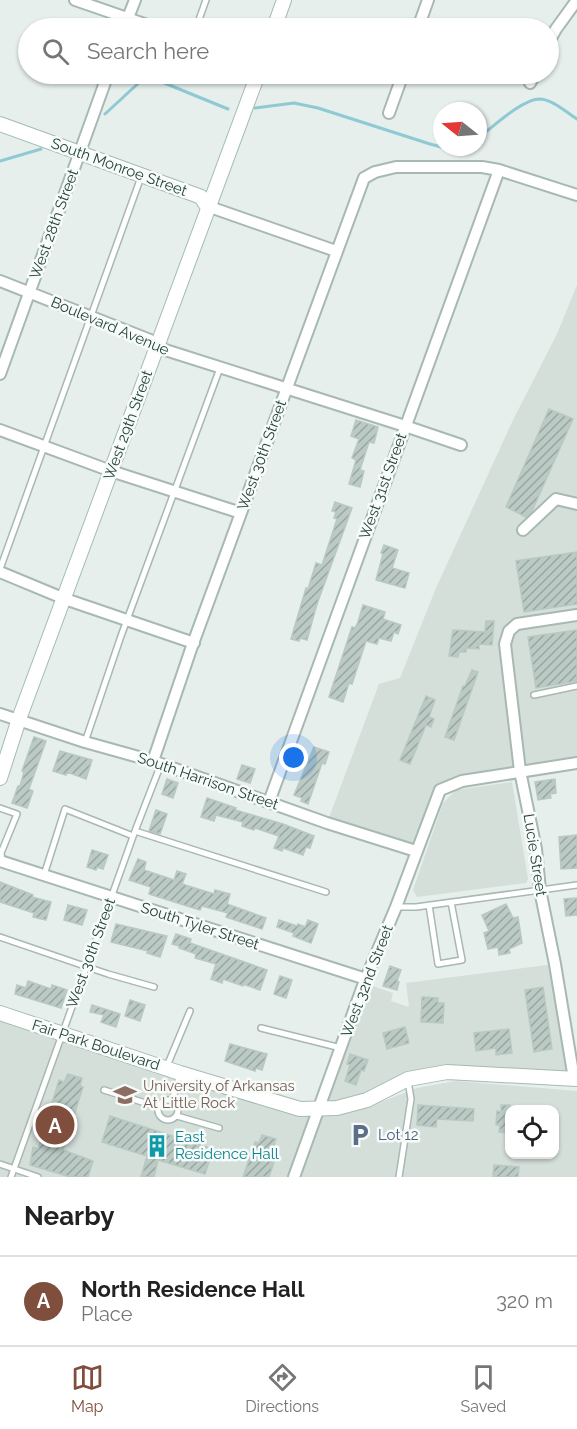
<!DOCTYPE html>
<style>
body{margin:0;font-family:Raleway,sans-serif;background:#f2f2f2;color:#222}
.controls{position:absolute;right:18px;bottom:18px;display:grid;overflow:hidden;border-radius:12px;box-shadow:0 2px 4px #0004}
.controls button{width:54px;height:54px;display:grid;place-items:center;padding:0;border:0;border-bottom:2px solid #e0e0e0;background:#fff;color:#222;font:30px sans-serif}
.compass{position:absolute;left:433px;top:102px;width:54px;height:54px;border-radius:50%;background:#fff;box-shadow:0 2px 4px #0004;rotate:287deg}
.you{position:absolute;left:294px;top:758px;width:21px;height:21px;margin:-15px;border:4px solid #fff;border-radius:50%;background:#1a73e8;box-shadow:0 0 0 9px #1a73e833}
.badge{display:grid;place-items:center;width:39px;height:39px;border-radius:50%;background:#804e3d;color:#fff;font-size:20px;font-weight:700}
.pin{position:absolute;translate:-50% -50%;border:3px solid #fff;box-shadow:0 2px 6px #0006}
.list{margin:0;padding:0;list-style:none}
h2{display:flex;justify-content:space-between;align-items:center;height:78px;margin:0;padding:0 24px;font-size:26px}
h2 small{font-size:20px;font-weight:400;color:#767676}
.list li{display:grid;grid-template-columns:39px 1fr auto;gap:18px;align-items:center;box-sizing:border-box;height:90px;padding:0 24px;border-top:2px solid #e0e0e0}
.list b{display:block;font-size:22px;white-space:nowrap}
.list p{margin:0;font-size:20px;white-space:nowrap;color:#767676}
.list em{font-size:20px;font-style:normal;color:#767676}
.icon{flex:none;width:33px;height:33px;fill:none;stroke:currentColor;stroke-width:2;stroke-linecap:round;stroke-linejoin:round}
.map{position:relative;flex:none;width:577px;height:1177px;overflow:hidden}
.search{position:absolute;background:#fff;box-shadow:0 2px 4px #0004;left:18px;right:18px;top:18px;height:66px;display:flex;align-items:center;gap:15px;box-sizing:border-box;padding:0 21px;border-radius:33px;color:#767676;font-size:22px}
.sheet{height:168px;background:#fff}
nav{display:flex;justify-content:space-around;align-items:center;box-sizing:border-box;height:84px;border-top:2px solid #e0e0e0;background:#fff;font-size:16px;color:#767676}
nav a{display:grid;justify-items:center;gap:3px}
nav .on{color:#804e3d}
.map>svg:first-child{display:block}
.built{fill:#d4dfda;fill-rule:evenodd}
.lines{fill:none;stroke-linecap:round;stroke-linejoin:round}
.stream{stroke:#8ec9d4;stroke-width:3}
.building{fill:url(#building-hatch);stroke:#b8c9c2;stroke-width:1.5}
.lane-casing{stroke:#a8b8b2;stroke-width:8}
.street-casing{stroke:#a8b8b2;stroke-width:14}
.secondary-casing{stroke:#a4bbb3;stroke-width:16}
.lane{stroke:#fff;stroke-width:5}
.street{stroke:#fff;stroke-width:10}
.secondary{stroke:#fff;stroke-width:14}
.labels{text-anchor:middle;stroke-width:5;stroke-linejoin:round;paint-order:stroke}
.street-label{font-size:15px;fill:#24423a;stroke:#f7fbf9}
.education-label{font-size:15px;fill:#785e54;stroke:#f7fbf9;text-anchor:start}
.service-label{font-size:15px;fill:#4e5e75;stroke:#f7fbf9;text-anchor:start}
.culture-label{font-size:15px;fill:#0d838f;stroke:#f7fbf9;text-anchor:start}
</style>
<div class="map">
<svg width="577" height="1177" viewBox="0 0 577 1177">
<defs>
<pattern id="building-hatch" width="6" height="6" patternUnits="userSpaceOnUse" patternTransform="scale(1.5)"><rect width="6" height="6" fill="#bbcac4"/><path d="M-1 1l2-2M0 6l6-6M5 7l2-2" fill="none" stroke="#98a6a0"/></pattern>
</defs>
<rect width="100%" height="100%" fill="#e6efeb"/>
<path class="built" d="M577,285V757L522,766L440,790L416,851L327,823L379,684L400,678L436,588L513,420L557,334Z
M512,782L528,879L526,883L417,897L413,890L443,803L456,790Z
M555,964L574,1079L447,1072L367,1100L319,1109L364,983L393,993L391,1001L409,1007L406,983Z
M0,1013L315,1115L363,1109L417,1088L456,1081L577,1091V1177H0ZM510,1110H554V1154H510Z"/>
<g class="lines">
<path class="stream" d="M255,108L294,103L318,108L430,144L445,148L453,147
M105,114L144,78L157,80L228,109
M478,138C493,127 521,100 539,99C552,99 566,112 577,119
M0,161L41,149"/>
</g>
<path class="building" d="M549,409L573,419L532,511L526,517L506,507Z
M356,420L378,427L374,443L369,442L360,470L364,471L360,487L349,484L356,460L352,458L359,439L351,436Z
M335,502L352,508L317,604L307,640L300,638L299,641L291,639L306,588L308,589L316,563L322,565L337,519L334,518L336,512L332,511Z
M384,545L398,550L392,568L409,573L405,588L376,580L383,554L381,553Z
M577,552V604L524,612L516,561Z
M363,605L385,612L383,619L401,625L398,634L394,632L391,641L379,638L377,644L366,641L352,684L349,683L343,702L329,697L352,627L355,628L358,622Z
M486,621H494L492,645L479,644V649L466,648V652H459L458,657L449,656L453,630L485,632Z
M577,630V681L536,688L528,637Z
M472,670L478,672L454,740L445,737L463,686H465Z
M426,696L435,700L429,717L434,719L431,727L426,725L410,764L400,760Z
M34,737L46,741L29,789L33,791L27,808L12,803L18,786H20L24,772L22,771Z
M314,747L329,752L325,764L322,763L308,804L301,801L302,798L294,795Z
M60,751L92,760L86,779L67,772L66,775L53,771Z
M242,765L255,769L250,783L237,779Z
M167,779L178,783L173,798L162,794Z
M555,779L556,793L550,794L551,798L538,800L535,782Z
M207,798L236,808L235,810L283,824L314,836L310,848L306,847L303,855L283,848L282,851L274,848L279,836L255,828L254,830L242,826L243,822L216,815L214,821L201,817Z
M156,810L167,814L160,834L149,831Z
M577,835V868L561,869L559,837Z
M92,850L108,855L103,869L97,867L96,870L87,867Z
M138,859L146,862L144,870L174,880L177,871L186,874L182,884L214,894L215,890L230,894L227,904L266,918L262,929L226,917L228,913L202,906L200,910L149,894L151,887L129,880Z
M0,882L33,895L32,897L51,902L46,920L33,917L34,913L0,902Z
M577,898V915L566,916L564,899Z
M506,904L513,918L518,917L522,943L509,949L510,953L499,955L498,947L488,949L484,933L489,931L482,915Z
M68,905L87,910L82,925L64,920Z
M279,920L297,926L298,924L305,927L308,920L318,924L311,943L293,936L294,933L277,927Z
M116,924L167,936L160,957L147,953L148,951L111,942Z
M176,934L191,939L190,943L267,970L260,990L243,984V986L223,979L222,983L211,979L216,964L195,958L196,954L179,948V946L172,944Z
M390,966L401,970L397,981L399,982L397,990L383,986Z
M280,976L292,980L286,998L274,994Z
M28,981L51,989L52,985L67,990L61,1008L15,994L17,985L26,988Z
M543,987L552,1049L534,1052L525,990Z
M422,997L438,998V1003H444L443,1023L421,1022Z
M130,1000L145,1005L140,1021L125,1016Z
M92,1005L120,1014L116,1027L101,1022L104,1015L90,1012Z
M405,1027L409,1043L387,1049L383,1033Z
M509,1029L512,1053L496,1055V1048L476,1051L474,1033Z
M230,1044L267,1054L262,1070L256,1068L255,1071L225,1061Z
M350,1054L368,1060L364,1071L361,1070L356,1085L345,1081L350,1065L347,1064Z
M68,1074L82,1078L80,1086L83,1087L63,1150L93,1161L88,1177H70L30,1165L33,1147L38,1149L59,1080L64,1082Z
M418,1105L474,1109L473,1121L437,1119L436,1127L417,1125Z
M501,1105H510V1133L499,1132L500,1125H496L497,1111L501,1112Z
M110,1116L213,1149L205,1174L158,1160L154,1177H141L147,1156L102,1142Z
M262,1135L276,1139L273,1148L278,1150L269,1177H243L255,1142L259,1143Z
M494,1165L519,1167L518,1177H493Z"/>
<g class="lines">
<g class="lane-casing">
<path id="lane" d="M196,28L206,0
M0,569L141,177
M534,695L577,686
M85,742L121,636L220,368
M0,808L17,814L1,853L2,862
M135,831L326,892
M44,875L65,809L133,836
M429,905L438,964L462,960L451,902
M396,907H416L577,885
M0,937L108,974L154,987
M261,1028L341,1048
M167,1066L190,1011
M104,1090L158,1107
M158 1110a10 10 0 1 1 20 0a10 10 0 1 1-20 0Z
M172,1101L180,1074
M177,1116L219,1128
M0,1164L38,1177
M11,1177L135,831L161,764
M399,1177L411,1099L408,1081"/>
</g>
<g class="street-casing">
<path id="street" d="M75,0L156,28
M124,28L135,0
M418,28L428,0
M548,43L556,29L577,0
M530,83L535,74
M389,113L403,74
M207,206L336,251
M0,281L150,340L156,349L159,348L405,426L461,445
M0,374L108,74
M0,430L111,471L241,513
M523,530L556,499L577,504
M0,572L65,599L194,643
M0,714L85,742L153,761L327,823L416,851
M153,761L191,649L364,178L375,172L396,167H482L499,170L577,195
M269,802L499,170
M0,861L366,979
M574,1079L555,964L540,890L536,849L520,771L505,644L509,631L517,624L577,615
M294,1177L364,983L396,907L440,790L462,781L577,763"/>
</g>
<g class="secondary-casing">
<path id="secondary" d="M274,28L284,0
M0,124L196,195L201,197L207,206
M0,778L19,719L258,74
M0,1013L180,1073L300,1109L337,1108L367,1100L408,1079L447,1072L577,1079"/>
</g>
<use href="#lane" class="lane"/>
<use href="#street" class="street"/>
<use href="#secondary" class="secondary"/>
</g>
<defs>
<g id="university-bare" transform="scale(1.8)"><path d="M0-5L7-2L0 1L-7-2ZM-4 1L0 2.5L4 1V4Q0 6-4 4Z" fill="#8d6e63" stroke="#f7fbf9" stroke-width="2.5" paint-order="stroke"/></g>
<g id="parking-bare" transform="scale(1.8)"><path d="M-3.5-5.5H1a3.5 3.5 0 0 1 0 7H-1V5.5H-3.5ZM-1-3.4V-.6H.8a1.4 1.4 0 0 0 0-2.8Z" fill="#5c6f8a" stroke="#f7fbf9" stroke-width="2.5" paint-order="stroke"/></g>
<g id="building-bare" transform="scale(1.8)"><path d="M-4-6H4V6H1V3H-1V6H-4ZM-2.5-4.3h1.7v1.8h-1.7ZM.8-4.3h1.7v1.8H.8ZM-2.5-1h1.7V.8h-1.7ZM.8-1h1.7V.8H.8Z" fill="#0f9aa8" stroke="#f7fbf9" stroke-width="2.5" paint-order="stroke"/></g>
</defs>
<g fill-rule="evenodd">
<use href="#university-bare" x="125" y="1095"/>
<use href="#parking-bare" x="360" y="1135"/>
<use href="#building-bare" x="157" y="1146"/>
</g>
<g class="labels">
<g class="street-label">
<text transform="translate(119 167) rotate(20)" y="5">South Monroe Street</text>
<text transform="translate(54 224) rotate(-70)" y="5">West 28th Street</text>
<text transform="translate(110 326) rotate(23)" y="5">Boulevard Avenue</text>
<text transform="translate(128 425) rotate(-70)" y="5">West 29th Street</text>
<text transform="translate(262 455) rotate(-70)" y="5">West 30th Street</text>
<text transform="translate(383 486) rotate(-70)" y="5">West 31st Street</text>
<text transform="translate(208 781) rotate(19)" y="5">South Harrison Street</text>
<text transform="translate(535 855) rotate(81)" y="5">Lucie Street</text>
<text transform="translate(200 926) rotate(18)" y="5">South Tyler Street</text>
<text transform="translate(91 953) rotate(-70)" y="5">West 30th Street</text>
<text transform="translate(367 981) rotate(-69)" y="5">West 32nd Street</text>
<text transform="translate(96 1045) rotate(18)" y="5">Fair Park Boulevard</text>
</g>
<g class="education-label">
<text x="143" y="1091">University of Arkansas<tspan x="143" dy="17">At Little Rock</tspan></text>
</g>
<g class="service-label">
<text x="378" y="1140">Lot 12</text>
</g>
<g class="culture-label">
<text x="175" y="1142">East<tspan x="175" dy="17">Residence Hall</tspan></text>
</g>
</g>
</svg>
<div class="controls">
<button><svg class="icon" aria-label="locate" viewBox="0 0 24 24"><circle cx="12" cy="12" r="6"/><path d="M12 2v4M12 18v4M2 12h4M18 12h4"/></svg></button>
</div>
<svg class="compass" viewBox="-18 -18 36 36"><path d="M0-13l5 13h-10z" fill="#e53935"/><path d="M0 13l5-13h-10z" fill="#767676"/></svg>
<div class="you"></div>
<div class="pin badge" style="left:55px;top:1125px">A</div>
<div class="search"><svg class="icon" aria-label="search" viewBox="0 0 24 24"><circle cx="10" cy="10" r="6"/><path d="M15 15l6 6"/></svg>Search here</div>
</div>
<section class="sheet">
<h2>Nearby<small></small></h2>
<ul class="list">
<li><span class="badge">A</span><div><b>North Residence Hall</b><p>Place</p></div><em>320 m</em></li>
</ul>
</section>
<nav>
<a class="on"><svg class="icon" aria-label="map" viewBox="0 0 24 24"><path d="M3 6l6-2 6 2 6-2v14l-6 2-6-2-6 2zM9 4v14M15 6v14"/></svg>Map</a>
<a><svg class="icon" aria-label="directions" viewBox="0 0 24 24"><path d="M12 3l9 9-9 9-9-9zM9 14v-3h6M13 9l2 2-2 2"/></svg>Directions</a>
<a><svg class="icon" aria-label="saved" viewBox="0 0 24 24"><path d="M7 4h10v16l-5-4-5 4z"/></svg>Saved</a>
</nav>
